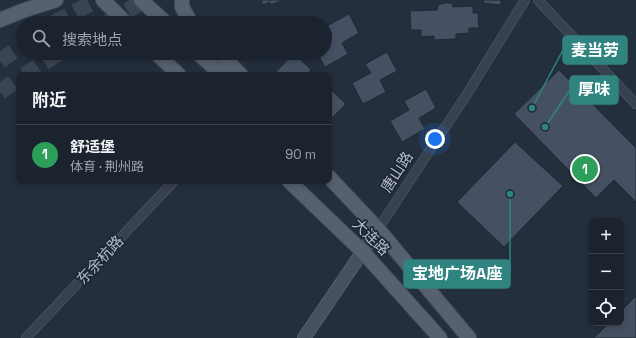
<!DOCTYPE html>
<html lang="zh">
<meta charset="utf-8">
<style>
body{margin:0;font-family:"Space Grotesk","Noto Sans SC",sans-serif;background:#242b36;color:#f1f3f6}
.controls{position:absolute;right:12px;bottom:12px;display:grid;overflow:hidden;border-radius:8px;box-shadow:0 2px 6px #0003}
.controls button{width:36px;height:36px;display:grid;place-items:center;padding:0;border:0;border-bottom:1px solid #39404a;background:#1b232e;color:#f1f3f6;font:20px sans-serif}
.you{position:absolute;left:435px;top:139px;width:14px;height:14px;margin:-10px;border:3px solid #fff;border-radius:50%;background:#1a73e8;box-shadow:0 0 0 6px #1a73e833}
.badge{display:grid;place-items:center;width:26px;height:26px;border-radius:50%;background:#8ab4f8;color:#fff;font-size:13px;font-weight:700}
.pin{position:absolute;translate:-50% -50%;border:2px solid #fff;box-shadow:0 1px 4px #0006}
.list{margin:0;padding:0;list-style:none}
h2{display:flex;justify-content:space-between;align-items:center;height:52px;margin:0;padding:0 16px;font-size:17px}
h2 small{font-size:13px;font-weight:400;color:#a0a4aa}
.list li{display:grid;grid-template-columns:26px 1fr auto;gap:12px;align-items:center;box-sizing:border-box;height:60px;padding:0 16px;border-top:1px solid #39404a}
.list b{display:block;font-size:15px;white-space:nowrap}
.list p{margin:0;font-size:13px;white-space:nowrap;color:#a0a4aa}
.list em{font-size:13px;font-style:normal;color:#a0a4aa}
.icon{flex:none;width:22px;height:22px;fill:none;stroke:currentColor;stroke-width:2;stroke-linecap:round;stroke-linejoin:round}
.map{position:relative;flex:none;width:636px;height:338px;overflow:hidden}
.search{position:absolute;background:#1b232e;box-shadow:0 2px 6px #0003;left:16px;top:16px;width:316px;height:44px;display:flex;align-items:center;gap:10px;box-sizing:border-box;padding:0 14px;border-radius:22px;color:#a0a4aa;font-size:15px}
.panel{position:absolute;background:#1b232e;box-shadow:0 2px 6px #0003;left:16px;top:72px;width:316px;height:112px;border-radius:8px}
.map>svg:first-child{display:block}
.building{fill:#455162;stroke:#1f2835}
.lines{fill:none;stroke-linecap:round;stroke-linejoin:round}
.highway-tunnel{stroke:#3a4453;stroke-width:16;stroke-dasharray:16 8;stroke-linecap:butt}
.street-casing{stroke:#565f6c;stroke-width:10}
.secondary-casing{stroke:#565f6c;stroke-width:14}
.primary-casing{stroke:#414a57;stroke-width:16}
.street{stroke:#38414e;stroke-width:9}
.secondary{stroke:#465061;stroke-width:12}
.primary{stroke:#56606e;stroke-width:14}
.labels{text-anchor:middle;stroke-width:3.5;stroke-linejoin:round;paint-order:stroke}
.street-label{font-size:15px;fill:#b4bcc9;stroke:#1d2633}
.leader{fill:none;stroke:#308480;stroke-width:1.5}
.callout-dot{fill:#308480;stroke:#1d2633;stroke-width:1.5}
.callout{fill:#308480;stroke:#308480;stroke-width:1.5}
.callout-label{font-size:16px;text-anchor:middle;font-weight:bold;fill:#fff}
</style>
<div class="map">
<svg width="636" height="338" viewBox="0 0 636 338">
<rect width="100%" height="100%" fill="#242f3e"/>
<path class="building" d="M261,0H284L270,5V2L263,5Z
M484,0H501V5L483,3Z
M445,3H452L453,7L473,6V13H478L479,28H469V33L456,34V39L434,40V36L421,37V30H411L410,11L437,10L438,5Z
M349,14L359,33L342,43L348,54L325,67L317,53H325V39L332,35L327,26Z
M387,52L397,71L380,80L386,92L363,104L352,83L371,73L365,64Z
M241,53H258L250,61Z
M294,53L311,70L306,75H273Z
M559,70L636,148V202L614,180L596,198L514,114Z
M329,88L346,104L329,121Z
M426,89L436,108L419,118L425,129L402,142L390,121L409,110L404,101Z
M515,142L563,186L504,247L457,202Z
M636,296V338H594L609,323H621V311Z"/>
<g class="lines">
<path class="highway-tunnel" d="M54,23L97,0
M107,23L145,0
M0,61L23,45
M24,75L59,53
M0,92L19,78"/>
<g class="street-casing">
<path id="street" d="M538,0L636,104
M378,229L467,94L525,0
M26,338L174,181"/>
</g>
<g class="secondary-casing">
<path id="secondary" d="M304,338L378,229"/>
</g>
<g class="primary-casing">
<path id="primary" d="M103,0L126,23
M141,0L166,23
M182,0V7L191,23
M0,20L22,11L56,0
M156,53L179,75
M198,53L222,75
M220,53L241,75
M329,177L378,229L469,338
M289,181L363,252L440,338"/>
</g>
<use href="#street" class="street"/>
<use href="#secondary" class="secondary"/>
<use href="#primary" class="primary"/>
</g>
<g class="labels">
<g class="street-label">
<text transform="translate(397 172) rotate(-57)" y="5">唐山路</text>
<text transform="translate(371 237) rotate(45)" y="5">大连路</text>
<text transform="translate(100 260) rotate(-47)" y="5">东余杭路</text>
</g>
</g>
<path class="leader" d="M532 108L563 50M545 127L570 90M510 194L510 274"/>
<g class="callout-dot">
<circle cx="532" cy="108" r="4"/>
<circle cx="545" cy="127" r="4"/>
<circle cx="510" cy="194" r="4"/>
</g>
<g class="callout">
<rect x="563" y="36" width="64" height="28" rx="4"/>
<rect x="570" y="76" width="48" height="28" rx="4"/>
<rect x="404" y="260" width="106" height="28" rx="4"/>
</g>
<g class="callout-label">
<text x="595" y="56">麦当劳</text>
<text x="594" y="95">厚味</text>
<text x="457" y="279">宝地广场A座</text>
</g>
</svg>
<div class="controls">
<button>+</button>
<button>−</button>
<button><svg class="icon" aria-label="locate" viewBox="0 0 24 24"><circle cx="12" cy="12" r="6"/><path d="M12 2v4M12 18v4M2 12h4M18 12h4"/></svg></button>
</div>
<div class="you"></div>
<div class="pin badge" style="left:585px;top:169px;background:#2e9e5b">1</div>
<div class="search"><svg class="icon" aria-label="search" viewBox="0 0 24 24"><circle cx="10" cy="10" r="6"/><path d="M15 15l6 6"/></svg>搜索地点</div>
<section class="panel">
<h2>附近<small></small></h2>
<ul class="list">
<li><span class="badge" style="background:#2e9e5b">1</span><div><b>舒适堡</b><p>体育 · 荆州路</p></div><em>90 m</em></li>
</ul>
</section>
</div>
